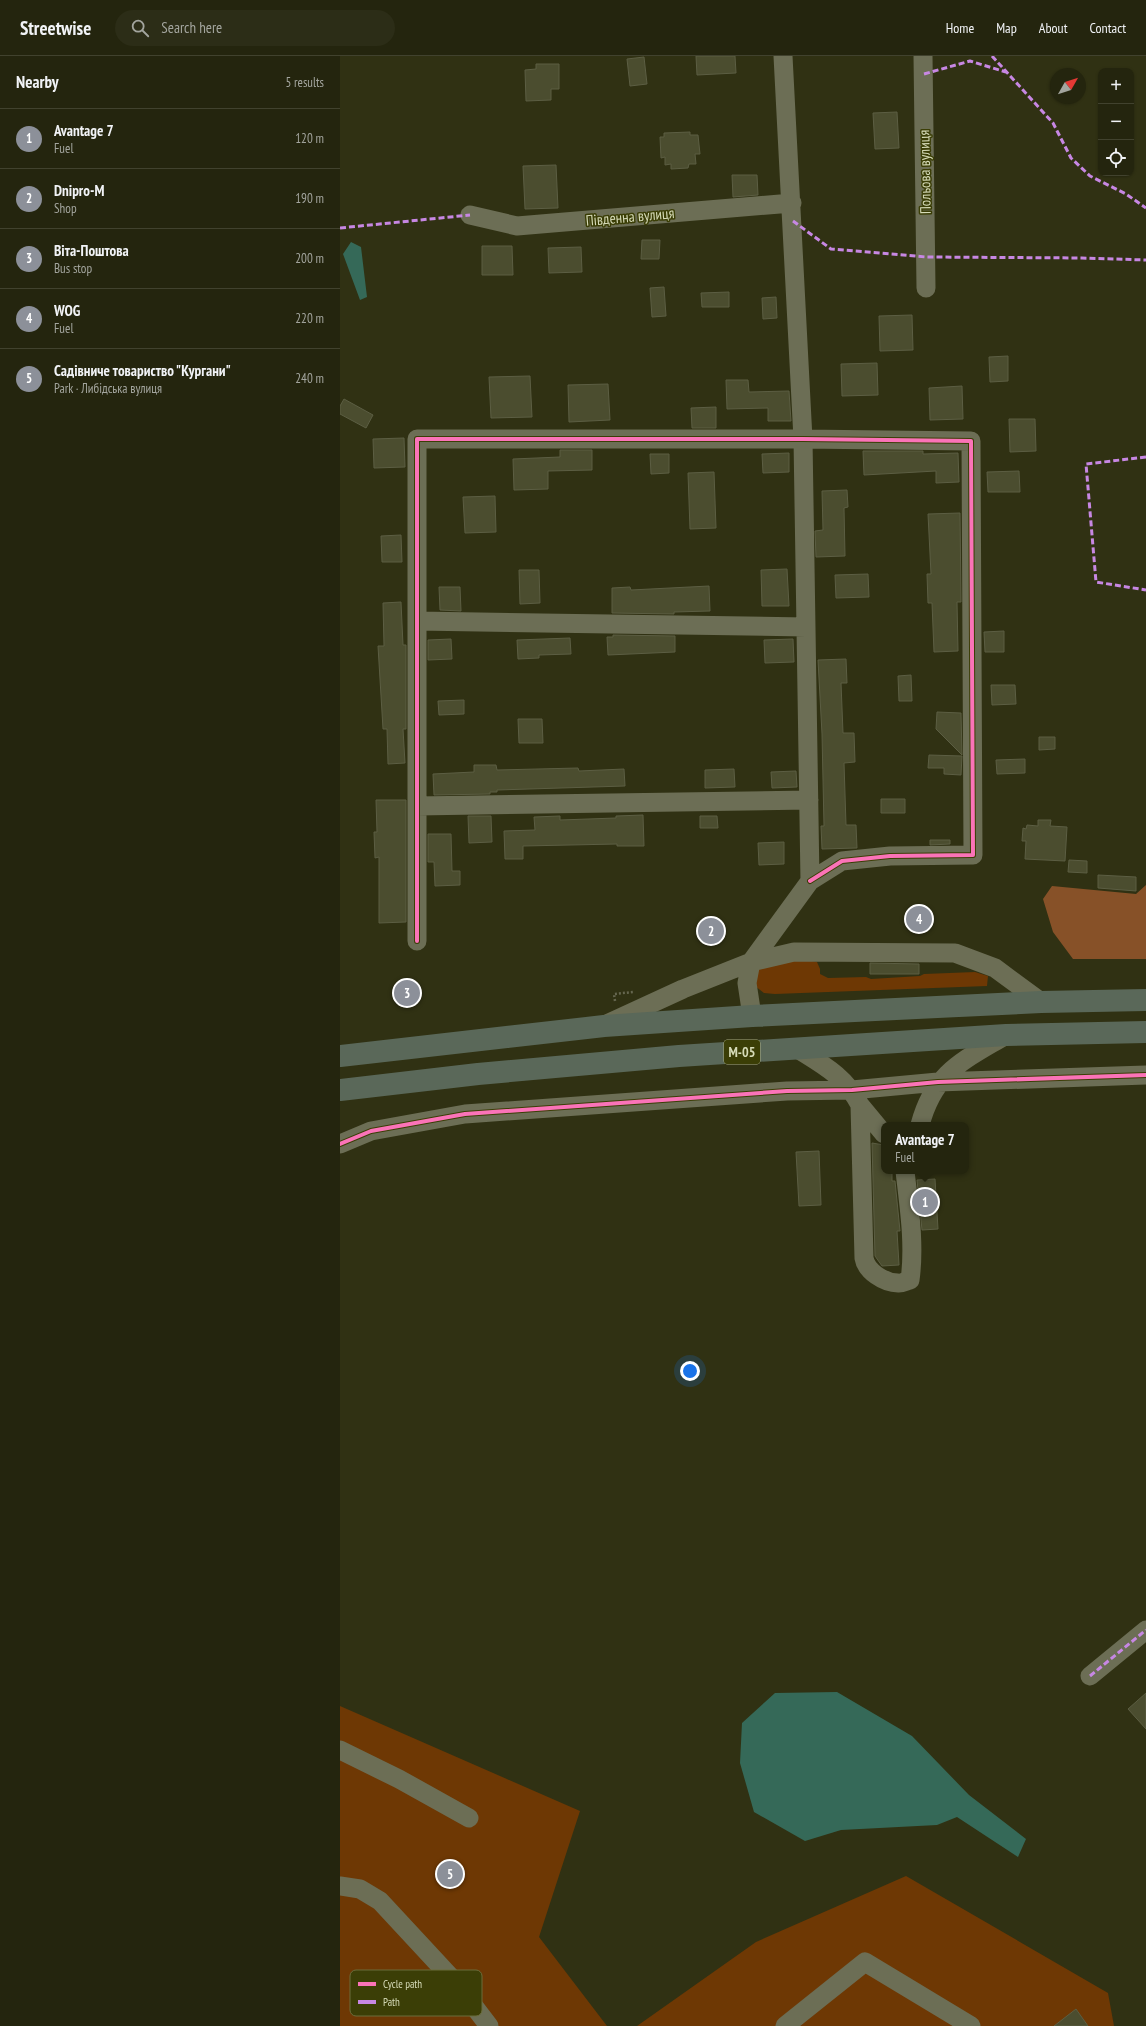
<!DOCTYPE html>
<meta charset="utf-8">
<style>
body{margin:0;font-family:"PT Sans Narrow",sans-serif;background:#2c2d17;color:#f1f3f6}
.controls{position:absolute;right:12px;top:12px;display:grid;overflow:hidden;border-radius:8px;box-shadow:0 1px 3px #0004}
.controls button{width:36px;height:36px;display:grid;place-items:center;padding:0;border:0;border-bottom:1px solid #41422e;background:#24250e;color:#f1f3f6;font:20px sans-serif}
.compass{position:absolute;left:710px;top:12px;width:36px;height:36px;border-radius:50%;background:#24250e;box-shadow:0 1px 3px #0004;rotate:51deg}
.you{position:absolute;left:350px;top:1315px;width:14px;height:14px;margin:-10px;border:3px solid #fff;border-radius:50%;background:#1a73e8;box-shadow:0 0 0 6px #1a73e833}
.badge{display:grid;place-items:center;width:26px;height:26px;border-radius:50%;background:#8c9099;color:#fff;font-size:13px;font-weight:700}
.pin{position:absolute;translate:-50% -50%;border:2px solid #fff;box-shadow:0 1px 4px #0006}
.popup{position:absolute;left:541px;top:1066px;width:88px;height:52px;box-sizing:border-box;display:grid;place-content:center;border-radius:8px;background:#24250e;filter:drop-shadow(0 1px 3px #0005);font-size:13px;white-space:nowrap;color:#a3a59e}
.popup b{font-size:15px;color:#f1f3f6}
.popup::after{content:'';position:absolute;left:50%;top:100%;margin-left:-8px;border:8px solid transparent;border-top-color:#24250e}
.list{margin:0;padding:0;list-style:none}
h2{display:flex;justify-content:space-between;align-items:center;height:52px;margin:0;padding:0 16px;font-size:17px}
h2 small{font-size:13px;font-weight:400;color:#a3a59e}
.list li{display:grid;grid-template-columns:26px 1fr auto;gap:12px;align-items:center;box-sizing:border-box;height:60px;padding:0 16px;border-top:1px solid #41422e}
.list b{display:block;font-size:15px;white-space:nowrap}
.list p{margin:0;font-size:13px;white-space:nowrap;color:#a3a59e}
.list em{font-size:13px;font-style:normal;color:#a3a59e}
.icon{flex:none;width:22px;height:22px;fill:none;stroke:currentColor;stroke-width:2;stroke-linecap:round;stroke-linejoin:round}
.map{position:relative;flex:none;width:806px;height:1970px;overflow:hidden}
header{display:flex;align-items:center;gap:24px;box-sizing:border-box;height:56px;padding:0 20px;background:#24250e;border-bottom:1px solid #41422e}
header strong{font-size:19px}
nav{display:flex;gap:22px;margin-inline-start:auto;font-size:14px}
.search{width:280px;height:36px;background:#2c2d17;display:flex;align-items:center;gap:10px;box-sizing:border-box;padding:0 14px;border-radius:22px;color:#a3a59e;font-size:15px}
main{display:flex}
aside{flex:1;background:#24250e}
.map>svg:first-child{display:block}
.green{fill:#6e3804}
.forest{fill:#875128}
.water{fill:#356958}
.building{fill:#4b4d2f;stroke:#5c5e43}
.lines{fill:none;stroke-linecap:round;stroke-linejoin:round}
.path{stroke:#65664f;stroke-width:2.5;stroke-dasharray:2 2;stroke-linecap:butt}
.minor{stroke:#6c6e55;stroke-width:19}
.highway{stroke:#5a6859;stroke-width:22}
.quiet{stroke:#c787e3;stroke-width:3;stroke-dasharray:6 3;stroke-linecap:butt}
.cycleway-casing{stroke:#3b3e06;stroke-width:6}
.cycleway{stroke:#fb73b8;stroke-width:4}
.labels{text-anchor:middle;stroke-width:3;stroke-linejoin:round;paint-order:stroke}
.shield{fill:#3b3e06;stroke:#a8ac83;stroke-width:1}
.shield-label{font-size:14px;font-weight:bold;fill:#d6dbb8}
.street-label{font-size:15px;fill:#d6dbb8;stroke:#3b3e06}
.key{fill:#3b3e06;stroke:#6a6d3b;stroke-width:1}
.key-label{font-size:11px;fill:#d6dbb8}
</style>
<header>
<strong>Streetwise</strong>
<div class="search"><svg class="icon" aria-label="search" viewBox="0 0 24 24"><circle cx="10" cy="10" r="6"/><path d="M15 15l6 6"/></svg>Search here</div>
<nav><a>Home</a><a>Map</a><a>About</a><a>Contact</a></nav>
</header>
<main>
<aside>
<h2>Nearby<small>5 results</small></h2>
<ul class="list">
<li><span class="badge">1</span><div><b>Avantage 7</b><p>Fuel</p></div><em>120 m</em></li>
<li><span class="badge">2</span><div><b>Dnipro-M</b><p>Shop</p></div><em>190 m</em></li>
<li><span class="badge">3</span><div><b>Віта-Поштова</b><p>Bus stop</p></div><em>200 m</em></li>
<li><span class="badge">4</span><div><b>WOG</b><p>Fuel</p></div><em>220 m</em></li>
<li><span class="badge">5</span><div><b>Садівниче товариство &quot;Кургани&quot;</b><p>Park · Либідська вулиця</p></div><em>240 m</em></li>
</ul>
</aside>
<div class="map">
<svg width="806" height="1970" viewBox="0 0 806 1970">
<rect width="100%" height="100%" fill="#303113"/>
<path class="green" d="M457,902L477,906L480,913V918L488,922L526,921L531,923L580,920L584,918L635,916L648,920L647,930L435,938L424,937L415,930L414,913Z
M0,1650L240,1755L199,1881L267,1970H0Z
M566,1820L768,1937L774,1970H297L416,1886Z"/>
<path class="forest" d="M806,829V903H733L713,876L703,843L712,830L796,838Z"/>
<path class="water" d="M11,186L21,191L27,241L20,244L3,198Z
M497,1636L572,1680L629,1739L686,1783L678,1801L617,1761L597,1769L501,1774L465,1785L414,1756L400,1707L402,1667L435,1637Z"/>
<path class="building" d="M356,0H395L396,17L357,19Z
M304,1L307,28L290,30L287,3Z
M196,8H219V33H211V44L186,45L185,14L196,13Z
M557,56L559,92L535,93L533,57Z
M350,76V79H358L360,98H355L356,108H349L348,112L331,113V108L325,109V101L321,102L320,81H324V77Z
M216,109L218,152L185,153L183,110Z
M392,119H417L418,139L393,141Z
M302,184H320L319,203H301Z
M142,190H172L173,219H142Z
M241,191L242,216L209,217L208,192Z
M324,231L326,260L312,261L310,232Z
M389,236V251H362L361,237Z
M436,241L437,262L423,263L422,242Z
M572,259L573,294L540,295L539,260Z
M668,300V325L650,326L649,301Z
M537,307L538,339L502,340L501,308Z
M190,320L192,361L151,362L149,321Z
M386,324H408L409,336L449,335L451,365H428V352L387,353Z
M268,328L270,364L229,366L228,329Z
M622,330L623,363L590,364L589,332Z
M4,343L33,359L26,372L0,358V350Z
M376,351V372H352L351,352Z
M669,363H695L696,395L670,396Z
M64,382L65,411L34,412L33,383Z
M220,394H252V414L208,415V433L174,434L173,403L220,401Z
M523,395H583V398L618,397L619,426L596,427V415L524,419Z
M449,397V416L423,417L422,398Z
M310,398H329V417L311,418Z
M679,415L680,436H648L647,416Z
M374,416L376,472L350,473L348,417Z
M507,434L508,451L504,452L505,500L476,501L475,475L483,474L482,435Z
M155,440L156,476L125,477L123,441Z
M620,457L621,546H617L618,595L594,596L592,547H588L587,518H591L588,458Z
M61,479L62,506H42L41,480Z
M447,513L449,550H422L421,514Z
M179,514H199L200,547L180,548Z
M528,518L529,541L496,542L495,519Z
M369,530L370,555L334,556V558L272,557V532L290,531L291,534Z
M99,531H120L121,555L100,554Z
M61,546L63,589H66V673H63L65,707L48,708L47,673H43L38,590H44L43,547Z
M664,575V596H645L644,576Z
M273,579L335,580V596L268,599L267,581H273Z
M230,582L231,598L199,599V602L178,603L177,584Z
M111,583L112,603L88,604V584Z
M453,583L454,606L425,607L424,584Z
M506,603L507,627H501L503,677H514L515,706L504,707L506,769H516L517,792L482,793L481,770H484L482,678L478,604Z
M571,619L572,645H559L558,620Z
M651,629H675L676,648L652,649Z
M124,644V658L99,659L98,645Z
M597,656L621,657L622,699L596,673Z
M178,663H202L203,687H179Z
M699,681H715V693L699,694Z
M589,699L622,700L621,719L604,718V712H588Z
M685,703V717L657,718L656,704Z
M134,709H156L157,714L238,712L239,715L284,713L285,730L157,734V736H150V738L94,739L93,718L134,716Z
M394,713L395,731L365,732V714Z
M456,715L457,731L432,732L431,716Z
M541,743H565V757H541Z
M36,744H66V866L39,867V801L35,802L34,776H37Z
M303,759L304,790H277V788L183,790V803H165L164,775L195,774L194,761L220,760V764L276,762V760Z
M128,760H151L152,786L129,787Z
M360,760H377L378,772H360Z
M698,764H711L710,770L727,771L725,805L685,803L686,785H682L683,772L686,773L687,769L698,770Z
M88,778H111L112,815H120V829L95,830L94,806H88Z
M590,784H610V788L590,789Z
M444,786V808L419,809L418,787Z
M729,804L747,805V817L728,816Z
M758,819L796,821V835L758,832Z
M589,854L590,870L568,871V855Z
M530,907L579,908V918H530Z
M532,1087L544,1089V1115H552V1125H555L560,1175H557L559,1209L542,1210L535,1200Z
M479,1095L481,1149L459,1150L456,1096Z
M595,1123L598,1173L582,1174L577,1124Z
M806,1637V1673L788,1653Z
M736,1953L748,1970H714Z"/>
<g class="lines">
<path class="path" d="M275,945L274,938L293,936"/>
<path class="minor" d="M583,0L586,232
M130,159L177,170L452,147
M77,565L466,571
M77,750L469,744
M77,885V383H463L631,385L633,799L550,800L502,805L470,825
M412,960L407,927L411,906L470,825L463,383L443,0
M267,968L343,933L411,906L454,896L615,897L655,912L701,946
M456,992C483,1009 505,1020 520,1049L524,1202C526,1215 544,1227 558,1227C561,1228 566,1225 570,1224C575,1188 569,1151 565,1115
M520,1049L544,1078
M580,1069C594,1016 623,1005 666,979
M0,1088L31,1075L125,1058L447,1035L512,1034L598,1026L806,1019
M750,1620L806,1574
M0,1694L59,1723L129,1762
M0,1830L20,1833L40,1845L117,1928L149,1970
M445,1970L525,1906L631,1970"/>
<path class="highway" d="M0,1000L264,970L412,960L701,946L806,944
M0,1034L138,1018L339,1000L666,979L806,976"/>
<path class="quiet" d="M652,0L713,67L731,102L750,120L786,138L806,152
M584,18L630,5L666,16
M453,165L491,193L586,201L742,202L806,204
M0,172L130,159
M806,401L746,408L756,526L806,534
M750,1620L806,1574"/>
<g class="cycleway-casing">
<path id="cycleway" d="M77,885V383H463L631,385L633,799L550,800L502,805L470,825
M0,1088L31,1075L125,1058L447,1035L512,1034L598,1026L806,1019"/>
</g>
<use href="#cycleway" class="cycleway"/>
</g>
<g class="labels">
<rect class="shield" x="384" y="984" width="36" height="24" rx="3"/>
<g class="shield-label">
<text x="402" y="1001">М-05</text>
</g>
<g class="street-label">
<text transform="translate(585 116) rotate(-91)" y="5">Польова вулиця</text>
<text transform="translate(290 161) rotate(-5)" y="5">Південна вулиця</text>
</g>
</g>
<rect x="10" y="1914" width="132" height="46" rx="6" class="key"/>
<rect x="18" y="1926" width="18" height="4" fill="#fb73b8"/>
<rect x="18" y="1944" width="18" height="4" fill="#c787e3"/>
<g class="key-label">
<text x="43" y="1932">Cycle path</text>
<text x="43" y="1950">Path</text>
</g>
</svg>
<div class="controls">
<button>+</button>
<button>−</button>
<button><svg class="icon" aria-label="locate" viewBox="0 0 24 24"><circle cx="12" cy="12" r="6"/><path d="M12 2v4M12 18v4M2 12h4M18 12h4"/></svg></button>
</div>
<svg class="compass" viewBox="-18 -18 36 36"><path d="M0-13l5 13h-10z" fill="#e53935"/><path d="M0 13l5-13h-10z" fill="#a3a59e"/></svg>
<div class="you"></div>
<div class="pin badge" style="left:585px;top:1146px">1</div>
<div class="popup"><b>Avantage 7</b>Fuel</div>
<div class="pin badge" style="left:371px;top:875px">2</div>
<div class="pin badge" style="left:67px;top:937px">3</div>
<div class="pin badge" style="left:579px;top:863px">4</div>
<div class="pin badge" style="left:110px;top:1818px">5</div>
</div>
</main>
